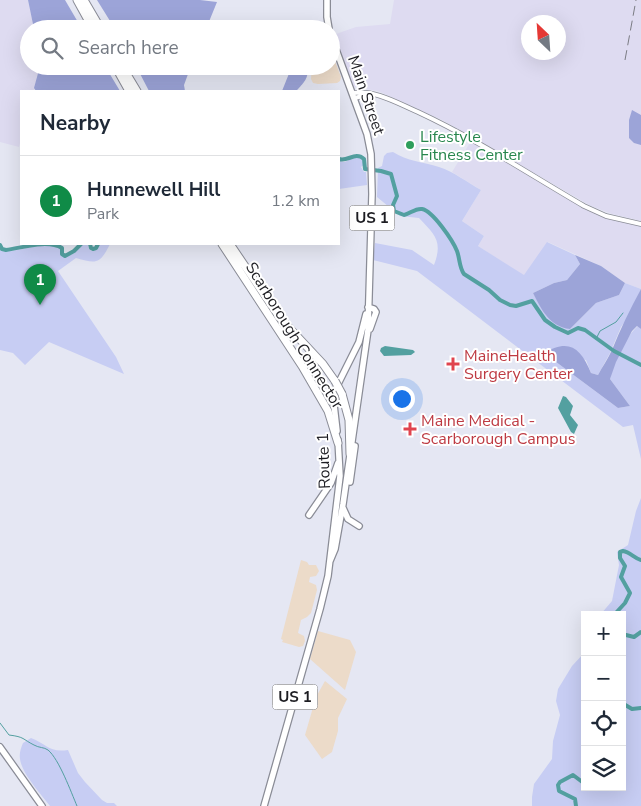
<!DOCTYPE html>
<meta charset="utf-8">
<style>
body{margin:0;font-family:"Nunito Sans",sans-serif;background:#f6f6f7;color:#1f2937}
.controls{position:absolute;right:15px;bottom:15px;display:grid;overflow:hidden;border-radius:0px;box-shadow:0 5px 20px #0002}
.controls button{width:45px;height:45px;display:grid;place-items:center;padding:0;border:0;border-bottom:1px solid #e0e1e3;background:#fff;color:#1f2937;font:25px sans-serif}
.compass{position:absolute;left:521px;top:15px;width:45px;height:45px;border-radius:50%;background:#fff;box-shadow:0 5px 20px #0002;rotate:335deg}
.you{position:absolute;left:401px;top:398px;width:18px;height:18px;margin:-12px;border:4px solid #fff;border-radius:50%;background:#1a73e8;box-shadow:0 0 0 8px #1a73e833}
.badge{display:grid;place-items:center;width:32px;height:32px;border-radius:50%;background:#108b47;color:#fff;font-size:16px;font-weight:700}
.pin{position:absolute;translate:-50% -41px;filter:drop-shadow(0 1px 2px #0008)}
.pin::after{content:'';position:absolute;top:26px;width:18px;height:15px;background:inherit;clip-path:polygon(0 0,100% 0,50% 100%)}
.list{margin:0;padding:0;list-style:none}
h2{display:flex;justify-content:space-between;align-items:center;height:65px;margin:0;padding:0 20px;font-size:21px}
h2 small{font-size:16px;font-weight:400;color:#747a83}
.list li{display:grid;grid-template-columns:32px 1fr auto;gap:15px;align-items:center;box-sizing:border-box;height:90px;padding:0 20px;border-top:1px solid #e0e1e3}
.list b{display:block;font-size:19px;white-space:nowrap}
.list p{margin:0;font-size:16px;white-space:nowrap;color:#747a83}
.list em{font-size:16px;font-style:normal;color:#747a83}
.icon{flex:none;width:28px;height:28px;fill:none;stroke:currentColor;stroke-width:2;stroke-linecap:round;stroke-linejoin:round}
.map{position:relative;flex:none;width:641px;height:806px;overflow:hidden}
.search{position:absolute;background:#fff;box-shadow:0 5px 20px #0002;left:20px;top:20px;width:320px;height:55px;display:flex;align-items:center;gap:12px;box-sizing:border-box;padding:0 18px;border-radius:28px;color:#747a83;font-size:19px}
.panel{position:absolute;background:#fff;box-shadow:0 5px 20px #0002;left:20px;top:90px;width:320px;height:155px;border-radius:0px}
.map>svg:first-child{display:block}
.commercial{fill:#ecdbc9}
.industrial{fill:#dedbf1;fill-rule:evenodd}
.green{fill:#c7cdf3}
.forest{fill:#9ca4d8}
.water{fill:#53a0a0}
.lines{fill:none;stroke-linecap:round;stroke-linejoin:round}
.stream{stroke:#53a0a0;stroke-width:1}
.river{stroke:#53a0a0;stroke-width:4}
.minor-casing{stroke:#8a8c96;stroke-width:5.5}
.major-casing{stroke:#8a8c96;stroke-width:8}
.highway-casing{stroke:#8a8c96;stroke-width:9}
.minor{stroke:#fff;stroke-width:4}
.major{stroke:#fff;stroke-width:5.5}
.highway{stroke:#fff;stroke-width:7}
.rail{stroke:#7b7c84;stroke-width:1;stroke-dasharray:10 5;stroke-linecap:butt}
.highway-bridge-casing{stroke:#8a8c96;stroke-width:9;stroke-linecap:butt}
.highway-bridge{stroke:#fff;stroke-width:7}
.leisure-dot{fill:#2e9e5b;stroke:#fff;stroke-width:2}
.health-dot{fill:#e0444e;stroke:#fff;stroke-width:2}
.labels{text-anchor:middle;stroke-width:4;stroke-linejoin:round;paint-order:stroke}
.shield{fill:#fff;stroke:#616164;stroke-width:1}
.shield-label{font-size:15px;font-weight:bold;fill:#1d1d22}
.street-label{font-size:16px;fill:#1d1d22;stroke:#fff}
.leisure-label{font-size:16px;fill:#27864d;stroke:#fff;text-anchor:start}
.health-label{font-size:16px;fill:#be3a42;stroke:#fff;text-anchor:start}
</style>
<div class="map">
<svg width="641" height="806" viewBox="0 0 641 806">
<rect width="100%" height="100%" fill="#e5e7f3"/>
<path class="commercial" d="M331,44L334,52L333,56L341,77L340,81L337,83L318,84L313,83L311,79L312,66H331Z
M301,560L307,562L309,565H316L319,571L316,576L310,577L309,582L316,585L317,590L311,613L307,617L301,620L298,633L304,636L305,641L303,646L299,647L282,642L283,640L281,639Z
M318,631L350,640L356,652L345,690L310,659Z
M325,681L347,699L338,718V731L332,752L322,759L305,735L316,697Z"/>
<path class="industrial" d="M0,0H28L34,29H29V66H40L34,91H21V139L19,147L0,142Z
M394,0H641V221L612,214L591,206L444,121L378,91L354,87L333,35L356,27L390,24ZM528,22H558V52H528Z
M471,141L587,210L608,218L641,226V289L625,283L601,266L548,242L524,276L478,246L484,236L462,221L481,190L452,172Z"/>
<path class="green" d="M393,152C407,161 423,162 439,167C454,172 467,182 481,190L462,221L484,236L478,246L524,275L547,242L575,255L580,264L567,280L554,283L533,293L546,315L570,329L596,303L619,295L625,283L641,289L627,319L621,327L610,353L598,375L591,373L586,360L544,353L618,408L630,406L610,379C613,364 626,336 638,326L641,329V459L633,425L623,427L417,271L373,260L375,243L412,250L434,265C443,241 435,235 419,218L400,216L377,197L378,168L382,166L384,156L387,153Z
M354,157C361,157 362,159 364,165L361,167L364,172H366L367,185L339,189V161L345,162Z
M83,244H89L88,246L90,250L94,251L100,244H110C100,264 97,264 76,258L58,271L116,357L124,374L49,342L25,365L13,353L0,350V248C7,255 30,246 40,246C46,245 54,246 60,247L63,255C72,258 77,250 83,244Z
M641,498V806H532V797L534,784L552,759L553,741L560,715L556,701L558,689L572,666L585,652V787H622V615H600L612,601L619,565L617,552L628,545L636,511Z
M31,738C47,744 49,753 68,750L78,773L85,782L102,800L107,803H114L117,806H50C41,794 22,774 20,759C19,753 21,748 23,743Z"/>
<path class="forest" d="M28,0H65L82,29H34Z
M97,0H200L217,2L206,29H115Z
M40,66H105L120,91H36L34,88Z
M136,66H191L184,85L185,91H149Z
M292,66H306C311,76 303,84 296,91H282Z
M632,110L641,115V145L634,143L629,138V120Z
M575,255L601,266L625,283L619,295L596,303L570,329C550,327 541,309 533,293L554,283L567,280L580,264Z
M641,289V329L637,326L632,331L616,362L610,379L630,406L618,408L544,353C569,338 581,348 591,373L598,375C602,367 608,359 612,350C620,330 630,309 641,289Z"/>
<path class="water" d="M385,346L413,350L415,352L411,355L384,356L380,351L381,348Z
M563,396L566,397L573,406L570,415L578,425L574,434L571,432L558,408Z"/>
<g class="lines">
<path class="stream" d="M596,339L600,331L616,322L623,313
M0,723L9,735C25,737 22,739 34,745C39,748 44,747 48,750C59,759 71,792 77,806"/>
<path class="river" d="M339,159C348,162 355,151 364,159L365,169L381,171L391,174L397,196L393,205L394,211L404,215C410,214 415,208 422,209C433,211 453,241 457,251C460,259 459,267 464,274L489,290L500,300L510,305L516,306L532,301L545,320L555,327L568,333L578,328L585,330L614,351L641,365
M90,244L91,248L93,249L96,248L98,244
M0,245L2,249L6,250C22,248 47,239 62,248V254L65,256L74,251L81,244
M614,615L625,603L630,593L621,577L625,566L620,558V552L623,551C630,552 634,558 641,560
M622,634L634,637L641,632
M622,703L632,709L641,708
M576,806L575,799L559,791L558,785L560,782L573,775L585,784"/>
<g class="minor-casing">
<path id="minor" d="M353,93C376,90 397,103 418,112C476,139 529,174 584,206L606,216L641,224
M355,98L369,94"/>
</g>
<g class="major-casing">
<path id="major" d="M327,0V17L329,29
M368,307L374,309L376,312L370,329
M337,431L334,405L337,386L359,342L366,314
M350,482L355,446
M343,508L348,519L359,526
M309,515L331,483L338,463
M330,561L335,549L343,504L368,330L372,194L371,154L367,134L331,36
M0,747L42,806
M264,806L320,609L328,576L340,476L338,440"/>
</g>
<g class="highway-casing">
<path id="highway" d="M77,0L93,29
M84,0L101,29
M115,66L129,91
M122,66L137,91
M222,244L302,366L328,411L338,443
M230,244L280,318L323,364L335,381
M342,394L349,420L350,454"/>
</g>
<use href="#minor" class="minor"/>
<use href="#major" class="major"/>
<use href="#highway" class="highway"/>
<path class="rail" d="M625,60L636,0"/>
<g class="highway-bridge-casing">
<path id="highway-bridge" d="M335,381L342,394"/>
</g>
<use href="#highway-bridge" class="highway-bridge"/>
</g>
<circle class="leisure-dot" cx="410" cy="145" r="5"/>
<g class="health-dot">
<path d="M450.5 356.5h5v5h5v5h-5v5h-5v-5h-5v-5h5z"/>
<path d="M407.5 421.5h5v5h5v5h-5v5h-5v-5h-5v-5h5z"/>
</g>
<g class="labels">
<g class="shield">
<rect x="349.5" y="205.5" width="45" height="25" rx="4"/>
<rect x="272.5" y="684.5" width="45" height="25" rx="4"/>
</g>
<g class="shield-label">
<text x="372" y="223">US 1</text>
<text x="295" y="702">US 1</text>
</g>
<g class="street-label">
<text transform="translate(367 95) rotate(71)" y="6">Main Street</text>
<text transform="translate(295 335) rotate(58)" y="6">Scarborough Connector</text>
<text transform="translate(323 461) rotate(-92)" y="6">Route 1</text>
</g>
<g class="leisure-label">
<text x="420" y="142">Lifestyle<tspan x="420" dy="18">Fitness Center</tspan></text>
</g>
<g class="health-label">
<text x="464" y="361">MaineHealth<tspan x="464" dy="18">Surgery Center</tspan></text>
<text x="421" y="426">Maine Medical -<tspan x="421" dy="18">Scarborough Campus</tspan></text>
</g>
</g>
</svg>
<div class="controls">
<button>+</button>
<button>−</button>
<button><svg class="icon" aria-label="locate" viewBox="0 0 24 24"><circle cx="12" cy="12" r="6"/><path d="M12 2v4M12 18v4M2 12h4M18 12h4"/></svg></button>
<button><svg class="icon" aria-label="layers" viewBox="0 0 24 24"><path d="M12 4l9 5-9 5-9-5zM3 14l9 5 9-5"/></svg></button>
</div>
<svg class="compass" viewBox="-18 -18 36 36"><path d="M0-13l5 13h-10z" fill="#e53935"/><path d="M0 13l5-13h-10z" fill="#747a83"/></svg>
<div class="you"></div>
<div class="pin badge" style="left:40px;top:305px">1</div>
<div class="search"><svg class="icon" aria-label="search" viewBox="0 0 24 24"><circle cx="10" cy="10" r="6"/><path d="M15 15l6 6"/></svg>Search here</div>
<section class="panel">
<h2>Nearby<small></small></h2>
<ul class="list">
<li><span class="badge">1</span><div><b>Hunnewell Hill</b><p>Park</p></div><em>1.2 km</em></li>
</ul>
</section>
</div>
